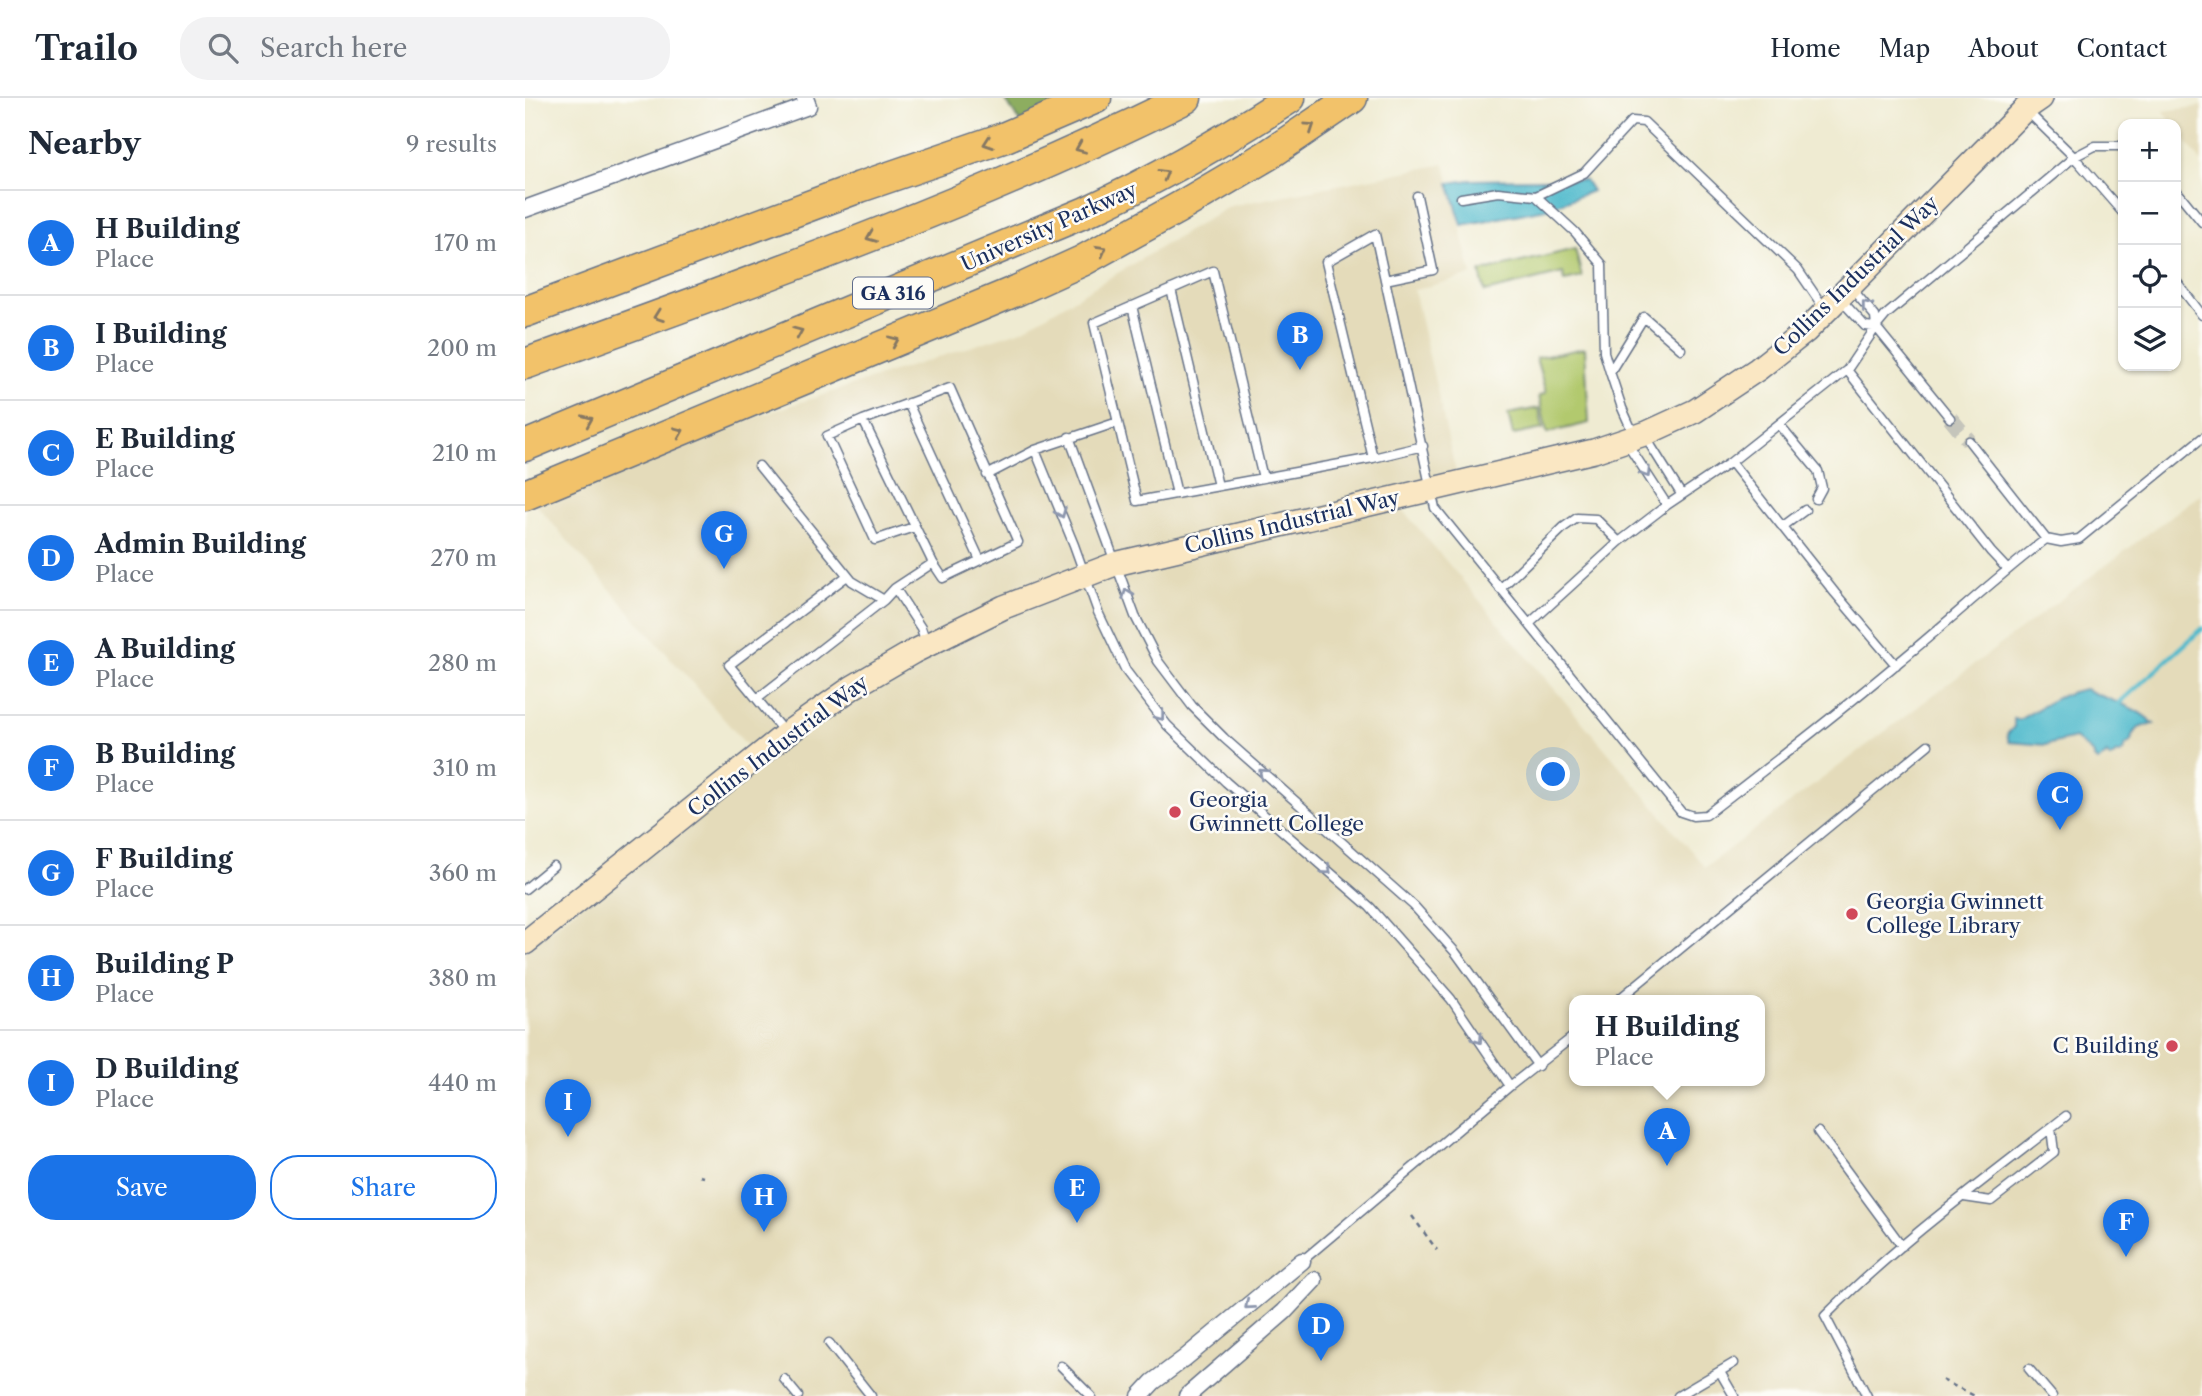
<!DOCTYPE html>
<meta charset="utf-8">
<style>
body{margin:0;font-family:"Libre Caslon Text",serif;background:#f2f2f3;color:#1f2937}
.controls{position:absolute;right:21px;top:21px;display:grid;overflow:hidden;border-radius:14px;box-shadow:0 2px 5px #0004}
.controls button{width:63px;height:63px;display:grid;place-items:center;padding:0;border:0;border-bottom:2px solid #e0e1e3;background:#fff;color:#1f2937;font:35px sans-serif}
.you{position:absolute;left:1029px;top:677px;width:24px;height:24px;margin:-18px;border:5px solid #fff;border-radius:50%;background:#1a73e8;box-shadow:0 0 0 10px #1a73e833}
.badge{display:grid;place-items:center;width:46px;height:46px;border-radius:50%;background:#1a73e8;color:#fff;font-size:23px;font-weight:700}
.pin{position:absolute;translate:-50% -58px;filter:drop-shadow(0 2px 4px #0008)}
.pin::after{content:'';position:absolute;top:37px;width:24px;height:21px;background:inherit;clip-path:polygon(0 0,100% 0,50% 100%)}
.popup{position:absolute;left:1044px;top:897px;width:196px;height:91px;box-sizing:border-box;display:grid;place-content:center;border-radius:14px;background:#fff;filter:drop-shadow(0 2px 5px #0005);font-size:23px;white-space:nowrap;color:#747a83}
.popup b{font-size:26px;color:#1f2937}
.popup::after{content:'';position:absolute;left:50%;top:100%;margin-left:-14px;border:14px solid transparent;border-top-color:#fff}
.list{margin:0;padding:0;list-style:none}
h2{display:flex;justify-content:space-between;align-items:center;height:91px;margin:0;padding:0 28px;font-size:30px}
h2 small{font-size:23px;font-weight:400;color:#747a83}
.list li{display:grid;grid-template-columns:46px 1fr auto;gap:21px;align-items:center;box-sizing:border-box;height:105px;padding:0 28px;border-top:2px solid #e0e1e3}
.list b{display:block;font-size:26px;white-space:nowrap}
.list p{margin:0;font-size:23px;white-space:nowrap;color:#747a83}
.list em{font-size:23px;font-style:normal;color:#747a83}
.actions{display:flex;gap:14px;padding:21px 28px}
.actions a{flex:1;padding:16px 0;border:2px solid #1a73e8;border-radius:28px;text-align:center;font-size:24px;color:#1a73e8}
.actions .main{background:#1a73e8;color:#fff}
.icon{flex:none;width:38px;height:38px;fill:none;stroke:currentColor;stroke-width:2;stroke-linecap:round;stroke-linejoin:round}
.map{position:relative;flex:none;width:1677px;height:1298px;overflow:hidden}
header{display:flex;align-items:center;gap:42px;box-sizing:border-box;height:98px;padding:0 35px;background:#fff;border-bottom:2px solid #e0e1e3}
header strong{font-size:33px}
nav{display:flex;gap:38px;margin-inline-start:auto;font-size:24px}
.search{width:490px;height:63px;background:#f2f2f3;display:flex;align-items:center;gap:18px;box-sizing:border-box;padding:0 24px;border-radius:28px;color:#747a83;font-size:26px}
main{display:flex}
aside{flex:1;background:#fff}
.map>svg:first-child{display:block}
.built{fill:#e4dbba;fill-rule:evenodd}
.green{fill:#b2c96e;stroke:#667c66;stroke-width:2}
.forest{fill:#8dad61;stroke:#546e60;stroke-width:2}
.water{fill:#4fbacc;stroke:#357495;stroke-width:2}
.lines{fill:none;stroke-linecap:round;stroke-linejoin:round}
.stream{stroke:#4fbacc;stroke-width:4.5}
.street-tunnel{stroke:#c5c5bb;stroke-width:16;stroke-dasharray:16 8;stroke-linecap:butt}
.lane-casing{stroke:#657187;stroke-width:11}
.street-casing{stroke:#657187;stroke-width:19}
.secondary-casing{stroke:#657187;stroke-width:26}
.highway-casing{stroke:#657187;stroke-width:33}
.path{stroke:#657187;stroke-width:2.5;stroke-dasharray:5 5;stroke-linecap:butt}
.lane{stroke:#fff;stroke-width:8}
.street{stroke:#fff;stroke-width:16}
.secondary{stroke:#fae7c3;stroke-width:23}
.highway{stroke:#f2c26a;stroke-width:30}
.oneway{stroke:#867864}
.oneway2{stroke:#8d97ae}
.poi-dot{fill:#d1495b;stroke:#fdfcf7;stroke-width:2.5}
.labels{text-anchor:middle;stroke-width:5;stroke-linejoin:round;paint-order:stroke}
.shield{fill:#fdfcf7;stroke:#5f6c8c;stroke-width:2}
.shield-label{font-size:19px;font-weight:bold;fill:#1b2f5e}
.street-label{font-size:21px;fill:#1b2f5e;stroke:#fdfcf7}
.poi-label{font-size:21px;fill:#1b2f5e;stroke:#fdfcf7;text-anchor:start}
</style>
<header>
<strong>Trailo</strong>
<div class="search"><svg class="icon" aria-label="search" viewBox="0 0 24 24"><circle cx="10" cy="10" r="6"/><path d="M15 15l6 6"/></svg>Search here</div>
<nav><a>Home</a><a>Map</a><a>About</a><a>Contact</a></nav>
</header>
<main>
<aside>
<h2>Nearby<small>9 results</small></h2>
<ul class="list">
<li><span class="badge">A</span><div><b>H Building</b><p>Place</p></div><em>170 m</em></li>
<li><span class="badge">B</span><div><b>I Building</b><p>Place</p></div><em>200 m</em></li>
<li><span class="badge">C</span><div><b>E Building</b><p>Place</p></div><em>210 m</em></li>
<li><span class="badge">D</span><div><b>Admin Building</b><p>Place</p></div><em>270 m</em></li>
<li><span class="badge">E</span><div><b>A Building</b><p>Place</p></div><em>280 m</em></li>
<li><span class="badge">F</span><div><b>B Building</b><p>Place</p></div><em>310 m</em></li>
<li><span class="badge">G</span><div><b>F Building</b><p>Place</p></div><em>360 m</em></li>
<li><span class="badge">H</span><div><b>Building P</b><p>Place</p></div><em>380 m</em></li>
<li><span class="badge">I</span><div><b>D Building</b><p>Place</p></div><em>440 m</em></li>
</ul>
<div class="actions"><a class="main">Save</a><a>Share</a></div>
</aside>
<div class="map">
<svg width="1677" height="1298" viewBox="0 0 1677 1298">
<rect width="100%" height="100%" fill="#fdfcf7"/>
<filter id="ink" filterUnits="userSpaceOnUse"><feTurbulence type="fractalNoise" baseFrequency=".0143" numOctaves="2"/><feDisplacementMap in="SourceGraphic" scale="14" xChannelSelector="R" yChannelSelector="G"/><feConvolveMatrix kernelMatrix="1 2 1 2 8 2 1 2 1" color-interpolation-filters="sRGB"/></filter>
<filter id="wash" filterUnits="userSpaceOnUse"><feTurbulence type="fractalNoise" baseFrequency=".00686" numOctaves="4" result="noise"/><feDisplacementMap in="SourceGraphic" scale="28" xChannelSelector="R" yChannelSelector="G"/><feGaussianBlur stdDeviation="1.57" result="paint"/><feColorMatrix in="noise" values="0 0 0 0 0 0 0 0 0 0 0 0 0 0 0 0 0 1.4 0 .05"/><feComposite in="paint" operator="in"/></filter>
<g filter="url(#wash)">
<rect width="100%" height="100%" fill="#efebd2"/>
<path class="built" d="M1677,8V65L1651,30V26H1648L1638,13Z
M920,66L947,177L889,192L933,384L872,405L1180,769L1677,395V1298H0V853L232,659L0,394L497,232L705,108ZM1049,902H1235V982H1049Z"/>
<path class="green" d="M1050,151L1057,179L1040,183L1038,175L960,194L955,174Z
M1060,250L1064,325L1022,335L1014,298L1021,295L1011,260Z
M1014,310L1018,331L988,337L983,316Z"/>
<path class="forest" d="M479,0H546L495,24Z"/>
<path class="water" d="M1015,81L1060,82L1067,93L1021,111L937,127L924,85L945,82Z
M1560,591C1584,603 1610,607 1629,626C1617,628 1607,630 1606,643L1599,649L1600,651L1595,656L1592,655L1585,660L1582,656L1573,664L1569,660V657L1550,640L1521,647L1484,644L1482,636L1489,629V621L1494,622C1515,610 1535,595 1560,591Z"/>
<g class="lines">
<path class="stream" d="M1593,606L1677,531"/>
</g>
</g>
<g filter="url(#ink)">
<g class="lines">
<path class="street-tunnel" d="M1425,320L1444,343"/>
<g class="lane-casing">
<path id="lane" d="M1502,13L1549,59L1598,115
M1651,92L1677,124
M1011,98L1059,75L1107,23L1119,24L1273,172L1299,210
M936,100L973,94L1011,98L1050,134L1077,166L1079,254L1085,274
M688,173L738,380L612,403L569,225Z
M860,182L908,172L892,98
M1651,183L1677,217
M646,191L693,388
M1327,191L1350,218L1351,229L1322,272L1206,364L1142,407L1094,444L1004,526L1156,714L1168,718L1181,717C1246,667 1311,617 1374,564C1423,524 1470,480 1521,441
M1316,202L1340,228L1351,229
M607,208L652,396
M1322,272L1466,454L1482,471
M383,305L455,462
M1425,320L1351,229L1361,217L1549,59L1570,48H1598
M1254,326L1293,373L1297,390L1291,401
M1109,337L1097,310L1085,274L1119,219L1156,251
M1123,338L1126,348L1156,396
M544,339L610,518L633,563L667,608L699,640L889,808L931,855L1013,968
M1444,343L1521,441L1536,444L1554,441L1677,340
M1102,345L1142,407
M898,348L848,360L801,164L850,136L910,410L1004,526
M510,352L549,447L573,514L601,573L642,627L701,684L845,809L926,901L985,988
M1206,364L1310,495L1371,567
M234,368L327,483L359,502L370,490L408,465L338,322
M462,377L510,352L593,324
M738,380L848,360
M389,429L350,442L302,338L338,322L425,290L493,444L418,480L408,465
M1257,429L1280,412
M322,478L204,567L232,601L359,502
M370,490L396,530L401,545
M975,491L1039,429L1052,420L1071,421L1094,444
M232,601L259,634
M0,791L28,768
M1093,902L1403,647
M1293,1034L1377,1148
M1439,1099L1466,1103L1529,1054L1526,1030
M777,1163L985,988L1049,938
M304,1245L346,1298
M536,1268L566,1298
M1504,1271L1527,1298
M1195,1274L1209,1298
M259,1281L273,1298
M1153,1298L1209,1265
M1342,1298L1300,1218C1374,1144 1459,1082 1541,1018"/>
</g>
<g class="street-casing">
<path id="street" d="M0,111L283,8L280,0
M615,1298L628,1284L660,1260L777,1163
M662,1298L759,1214L789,1182"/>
</g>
<g class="secondary-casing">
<path id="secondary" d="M0,845L261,636L328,589L388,554L479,509L590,466L1069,353L1122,335L1170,313L1233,271L1281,233L1500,11L1516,0"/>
</g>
<g class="highway-casing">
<path id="highway" d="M0,214L335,89L478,40L571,0
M0,266C224,185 448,106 661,0
M0,348L561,114C632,81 699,43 765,0
M0,397L493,192L557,163L653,110L743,57L827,0"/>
</g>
<path class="path" d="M175,1078L179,1079
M887,1118L912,1152
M1417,1282L1450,1298"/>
<use href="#lane" class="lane"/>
<use href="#street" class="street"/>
<use href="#secondary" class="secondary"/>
<use href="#highway" class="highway"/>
</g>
<defs><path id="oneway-chevron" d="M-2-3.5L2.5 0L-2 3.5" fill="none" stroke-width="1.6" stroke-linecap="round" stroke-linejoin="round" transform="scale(1.75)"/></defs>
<g class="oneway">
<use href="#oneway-chevron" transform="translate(785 29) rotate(-34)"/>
<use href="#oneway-chevron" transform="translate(463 45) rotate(161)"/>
<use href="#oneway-chevron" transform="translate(555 50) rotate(157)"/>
<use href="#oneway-chevron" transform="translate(639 76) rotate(-30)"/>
<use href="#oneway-chevron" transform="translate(346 139) rotate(158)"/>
<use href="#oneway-chevron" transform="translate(577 152) rotate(-29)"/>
<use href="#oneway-chevron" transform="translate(133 218) rotate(160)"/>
<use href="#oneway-chevron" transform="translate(273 234) rotate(-23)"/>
<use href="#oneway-chevron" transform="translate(369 243) rotate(-23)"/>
<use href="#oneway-chevron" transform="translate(63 322) rotate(-23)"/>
<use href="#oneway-chevron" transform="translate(154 334) rotate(-23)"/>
</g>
<g class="oneway2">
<use href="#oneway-chevron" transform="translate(1341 207) rotate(-129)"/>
<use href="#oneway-chevron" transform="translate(1121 375) rotate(58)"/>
<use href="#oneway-chevron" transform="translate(536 415) rotate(68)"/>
<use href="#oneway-chevron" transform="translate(602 496) rotate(-111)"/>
<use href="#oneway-chevron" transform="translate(635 618) rotate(53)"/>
<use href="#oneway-chevron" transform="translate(738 675) rotate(-138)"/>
<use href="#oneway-chevron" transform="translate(802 772) rotate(41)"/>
<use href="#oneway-chevron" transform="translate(953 941) rotate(56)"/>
<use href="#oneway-chevron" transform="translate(724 1207) rotate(140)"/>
</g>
</g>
<g class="poi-dot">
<circle cx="650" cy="714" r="7"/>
<circle cx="1327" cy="816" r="7"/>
<circle cx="1647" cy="948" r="7"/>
</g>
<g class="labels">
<rect class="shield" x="328" y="179.5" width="80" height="31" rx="5"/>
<g class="shield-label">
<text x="368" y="202">GA 316</text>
</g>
<g class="street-label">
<text transform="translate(524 129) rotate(-24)" y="7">University Parkway</text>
<text transform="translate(1331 178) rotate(-44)" y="7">Collins Industrial Way</text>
<text transform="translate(767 424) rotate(-13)" y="7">Collins Industrial Way</text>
<text transform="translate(253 648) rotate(-37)" y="7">Collins Industrial Way</text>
</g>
<g class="poi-label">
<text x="664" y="709">Georgia<tspan x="664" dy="24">Gwinnett College</tspan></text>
<text x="1341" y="811">Georgia Gwinnett<tspan x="1341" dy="24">College Library</tspan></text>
<text x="1633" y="955" text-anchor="end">C Building</text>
</g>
</g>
</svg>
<div class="controls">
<button>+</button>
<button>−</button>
<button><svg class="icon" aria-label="locate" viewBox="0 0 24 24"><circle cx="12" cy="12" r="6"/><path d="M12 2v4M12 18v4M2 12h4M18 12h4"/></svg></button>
<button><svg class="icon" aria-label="layers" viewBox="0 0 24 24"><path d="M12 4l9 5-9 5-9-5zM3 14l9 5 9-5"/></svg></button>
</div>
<div class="you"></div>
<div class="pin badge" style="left:1142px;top:1068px">A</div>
<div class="popup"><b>H Building</b>Place</div>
<div class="pin badge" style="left:775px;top:272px">B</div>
<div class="pin badge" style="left:1535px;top:732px">C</div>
<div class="pin badge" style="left:796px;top:1263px">D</div>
<div class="pin badge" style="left:552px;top:1125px">E</div>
<div class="pin badge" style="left:1601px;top:1159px">F</div>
<div class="pin badge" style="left:199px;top:471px">G</div>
<div class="pin badge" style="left:239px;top:1134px">H</div>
<div class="pin badge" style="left:43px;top:1039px">I</div>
</div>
</main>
